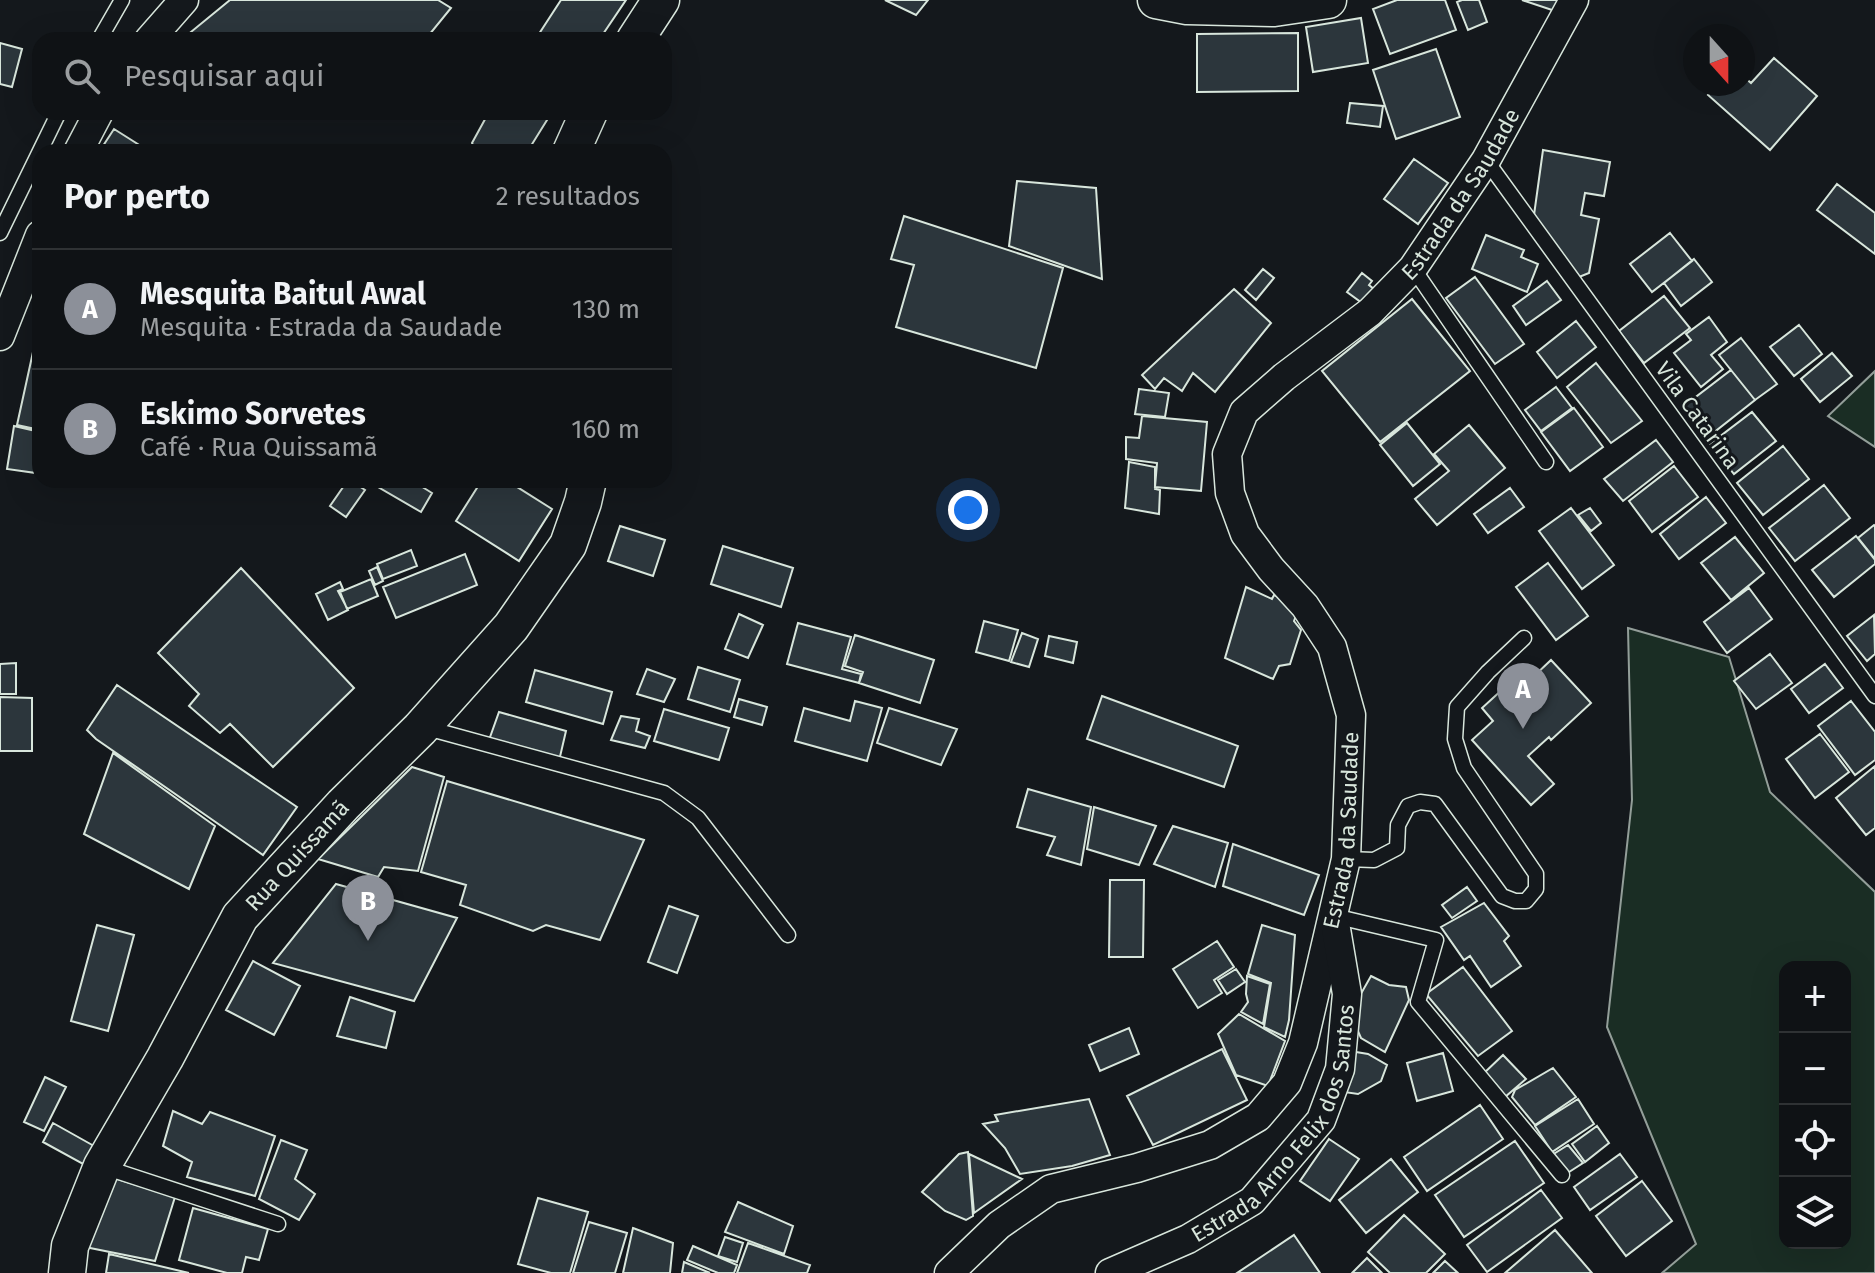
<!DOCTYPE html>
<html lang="pt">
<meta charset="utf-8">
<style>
body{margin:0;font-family:"Fira Sans",sans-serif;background:#181b1e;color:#f1f3f6}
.controls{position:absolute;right:24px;bottom:24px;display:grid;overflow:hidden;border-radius:16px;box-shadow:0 8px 32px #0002}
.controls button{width:72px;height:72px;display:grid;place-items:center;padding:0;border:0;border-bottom:2px solid #2f3234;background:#0f1215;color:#f1f3f6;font:40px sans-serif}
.compass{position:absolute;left:1683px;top:24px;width:72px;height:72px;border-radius:50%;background:#0f1215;box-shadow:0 8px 32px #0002;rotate:159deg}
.you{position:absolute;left:968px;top:510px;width:28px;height:28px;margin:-20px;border:6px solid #fff;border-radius:50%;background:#1a73e8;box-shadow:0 0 0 12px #1a73e833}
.badge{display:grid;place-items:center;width:52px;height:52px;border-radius:50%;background:#8c9099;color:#fff;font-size:26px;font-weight:700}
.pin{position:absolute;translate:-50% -66px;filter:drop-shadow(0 2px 4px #0008)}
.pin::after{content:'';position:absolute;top:42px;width:28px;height:24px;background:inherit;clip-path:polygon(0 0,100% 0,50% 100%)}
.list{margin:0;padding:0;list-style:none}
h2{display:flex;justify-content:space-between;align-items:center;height:104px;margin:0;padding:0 32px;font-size:34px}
h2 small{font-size:26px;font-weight:400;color:#9b9ea0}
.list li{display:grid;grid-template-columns:52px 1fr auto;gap:24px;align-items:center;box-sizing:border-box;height:120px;padding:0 32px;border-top:2px solid #2f3234}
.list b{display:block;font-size:30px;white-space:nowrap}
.list p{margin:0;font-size:26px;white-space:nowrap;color:#9b9ea0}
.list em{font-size:26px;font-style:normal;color:#9b9ea0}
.icon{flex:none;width:44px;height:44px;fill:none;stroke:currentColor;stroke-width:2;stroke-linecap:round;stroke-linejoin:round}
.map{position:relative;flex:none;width:1875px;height:1273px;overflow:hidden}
.search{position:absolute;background:#0f1215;box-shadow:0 8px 32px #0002;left:32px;top:32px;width:640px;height:88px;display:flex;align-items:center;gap:20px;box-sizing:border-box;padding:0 28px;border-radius:24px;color:#9b9ea0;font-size:30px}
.panel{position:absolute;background:#0f1215;box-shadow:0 8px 32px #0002;left:32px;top:144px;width:640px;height:344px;border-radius:24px}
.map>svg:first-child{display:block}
.green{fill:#1a2d24;stroke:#939e99;stroke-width:2;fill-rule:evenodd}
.building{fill:#2c363c;stroke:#d8e6dc;stroke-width:2}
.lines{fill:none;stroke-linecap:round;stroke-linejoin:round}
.service-casing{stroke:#d8e6dc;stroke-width:17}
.minor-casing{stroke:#d8e6dc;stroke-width:31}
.tertiary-casing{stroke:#d8e6dc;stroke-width:39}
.service{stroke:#14181c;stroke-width:14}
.minor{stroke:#14181c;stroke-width:28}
.tertiary{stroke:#14181c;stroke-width:36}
.labels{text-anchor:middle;stroke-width:6;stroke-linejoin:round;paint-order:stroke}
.street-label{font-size:22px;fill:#d8e6dc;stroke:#14181c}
</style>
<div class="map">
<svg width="1875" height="1273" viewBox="0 0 1875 1273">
<rect width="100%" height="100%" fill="#14181c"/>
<path class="green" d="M1875,371V447L1828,416Z
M1628,628L1729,657L1770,792L1875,892V1273H1662L1696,1244L1607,1027L1632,800ZM1785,967H1845V1243H1785Z"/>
<path class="building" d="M230,0H438L451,8L425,40H193L186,36Z
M561,0H626L599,40H535Z
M885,0H928L916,15Z
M1397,0H1445L1456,30L1390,54L1373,9Z
M1462,0H1479L1487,22L1468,30L1457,2Z
M1522,0H1559L1555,11Z
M1361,18L1368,63L1313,72L1306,27Z
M1298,33V91L1197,92V34Z
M0,43L22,49L12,87L0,84Z
M1436,49L1460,117L1396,139L1373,70Z
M1774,58L1817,96L1770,150L1708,95L1717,84H1743V76L1751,83Z
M1350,103L1383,106L1380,127L1347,123Z
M489,112H552L529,149L531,150L530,152H477L472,143Z
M114,129L144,148L141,152H99Z
M1543,150L1610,162L1604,196L1585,193L1581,215L1599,219L1589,273L1579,277L1534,215Z
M1414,159L1448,183L1418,224L1384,199Z
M1017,181L1096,188L1102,279L1009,246Z
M1837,184L1875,213V254L1817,210Z
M904,216L1063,268L1036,368L896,327L914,265L891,259Z
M1670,233L1692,261L1652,292L1630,264Z
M1486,235L1524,250L1521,257L1538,264L1527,292L1472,269Z
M1694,259L1712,282L1681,306L1664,283Z
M1263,269L1274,278L1256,300L1245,290Z
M1362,273L1372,281L1369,285L1380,294L1369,308L1347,292Z
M1475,277L1524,344L1495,364L1446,298Z
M1547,281L1561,300L1526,325L1513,306Z
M1234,289L1271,323L1215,392L1193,373L1182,391L1164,378L1155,389L1142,375Z
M1664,296L1690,328L1644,363L1619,331Z
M1412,299L1470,371L1380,442L1322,371Z
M1709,317L1727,342L1711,355L1723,369L1701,387L1674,353L1691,340L1686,334Z
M40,320V430L17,425Z
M1576,321L1596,347L1557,378L1537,352Z
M1799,325L1822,354L1794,376L1770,347Z
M1741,338L1777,384L1755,400L1719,355Z
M1832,353L1852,376L1820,402L1801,379Z
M1596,363L1642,421L1611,443L1567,387Z
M1731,370L1755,400L1708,437L1684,406Z
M1556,387L1572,408L1541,431L1525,410Z
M1139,389L1169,393L1165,417L1135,414Z
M1574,408L1603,447L1570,471L1541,432Z
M1752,412L1776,441L1734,474L1710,444Z
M1142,416L1207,422L1201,491L1155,487L1157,463L1126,459V437L1139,438Z
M1407,423L1440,464L1413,486L1380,445Z
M1469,425L1505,468L1437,525L1415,499L1449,471L1434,454Z
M14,426L40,432V445L36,473L7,469Z
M1656,440L1673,462L1623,501L1604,479Z
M1783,446L1809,479L1763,515L1737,483Z
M1129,462L1155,467V489L1160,490L1159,514L1125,508Z
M1674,466L1698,497L1652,532L1629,501Z
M348,480H350L365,490L346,517L330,506Z
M366,480H411L432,493L421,512Z
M482,480H506L552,509L519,561L456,521Z
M1824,485L1850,518L1795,561L1769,528Z
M1510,488L1524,507L1488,533L1474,514Z
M1706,497L1726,523L1679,559L1660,534Z
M1571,508L1614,565L1582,589L1539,531Z
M1590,508L1601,523L1591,531L1578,515Z
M1874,525L1875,526V559L1858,538Z
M620,526L665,540L653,576L608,561Z
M1856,536L1875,560V564L1834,597L1812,570Z
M1735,537L1764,573L1731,600L1701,563Z
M723,546L793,568L781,607L711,584Z
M411,550L417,566L383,579L377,564Z
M465,554L477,585L396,618L383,587Z
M1548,563L1588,616L1556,640L1516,587Z
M377,567L383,581L375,585L369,571Z
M241,568L354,688L273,767L230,724L220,733L189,706L199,694L158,653Z
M371,579L378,596L347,609L340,592Z
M340,582L343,589L338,591L348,610L328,620L316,594Z
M1246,587L1272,599L1274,595L1300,605L1294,621L1301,630L1290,664L1279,666L1273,679L1225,658Z
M1749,588L1772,619L1727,653L1704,622Z
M739,614L763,625L748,658L725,649Z
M1874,615L1875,654L1867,661L1847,636Z
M984,621L1018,630L1009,661L976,652Z
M798,623L851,637L842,669L861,674L859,683L787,664Z
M1022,633L1038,639L1029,667L1011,662Z
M855,635L934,660L920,703L859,683L863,672L845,666Z
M1049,636L1077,642L1073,663L1045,656Z
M1770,654L1792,683L1756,709L1734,681Z
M1551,660L1591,703L1551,740L1549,737L1528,756L1554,784L1531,805L1472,740L1493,721L1482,708L1504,688L1512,697Z
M16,663V694H0V664Z
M1825,664L1843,688L1809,713L1791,689Z
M698,667L740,680L730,712L688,699Z
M647,669L675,679L664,702L637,694Z
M535,670L612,692L603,724L526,702Z
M117,685L297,807L263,855L96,739L87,730Z
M1102,696L1238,746L1224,787L1087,739Z
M0,697L32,698V751H0Z
M739,699L767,707L762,725L734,717Z
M855,701L882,708L867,761L795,741L804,708L850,721Z
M1851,701L1875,732V760L1855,775L1818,726Z
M889,708L957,729L941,765L877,743Z
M664,709L729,728L719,760L654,741Z
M499,712L566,731L559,761L489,740Z
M621,716L639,719L636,731L650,736L645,748L611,740Z
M1820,734L1849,772L1815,798L1786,759Z
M113,753L215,826L189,889L84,834Z
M1875,766V828L1866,835L1836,798Z
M412,767L444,777L418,871L384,867L378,877L318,859Z
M447,781L644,840L600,940L546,925L533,931L460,905L466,885L421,872Z
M1028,789L1091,807L1081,865L1047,855L1055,837L1017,827Z
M1094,807L1156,826L1139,865L1087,849Z
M1173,826L1228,843L1215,887L1154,864Z
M1233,844L1319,875L1304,915L1223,886Z
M1110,880H1144L1143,957H1109Z
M336,884L457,918L414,1001L273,963Z
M1467,887L1477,901L1452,918L1442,905Z
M1484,903L1509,936L1504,941L1521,966L1491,987L1470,956L1464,960L1441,927Z
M669,906L698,916L677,973L648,962Z
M97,925L134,935L108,1031L71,1021Z
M1262,925L1295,935L1289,1020L1285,1037L1264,1027L1271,983L1248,974Z
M1217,941L1234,967L1214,980L1222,993L1198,1008L1173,969Z
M253,961L300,986L274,1035L226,1010Z
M1463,967L1512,1031L1478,1056L1426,994Z
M1236,969L1245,982L1227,994L1218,980Z
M1247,976L1270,984L1263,1024L1241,1012L1248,1002L1246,994Z
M1371,976L1389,985L1406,987L1409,1000L1385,1052L1361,1038L1350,1013Z
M350,997L395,1012L386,1048L337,1036Z
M1239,1014L1285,1041L1268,1086L1236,1075L1218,1034Z
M1129,1028L1139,1054L1100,1071L1089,1045Z
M1222,1049L1247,1100L1153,1145L1127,1096Z
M1350,1051L1368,1054L1387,1065L1381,1081L1358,1094L1344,1092Z
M1443,1053L1453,1091L1417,1101L1407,1063Z
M1503,1055L1526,1079L1505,1097L1483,1074Z
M1553,1068L1576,1097L1535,1125L1512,1097L1515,1090Z
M45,1077L66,1087L44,1131L24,1122Z
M1089,1099L1110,1155L1072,1166L1020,1174L1005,1148L983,1124L998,1121L995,1115Z
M1578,1099L1594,1124L1552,1152L1535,1126Z
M1480,1105L1503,1139L1427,1191L1404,1157Z
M173,1111L202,1124L210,1112L275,1136L255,1196L187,1177L192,1162L163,1146Z
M53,1123L94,1146L83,1164L43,1142Z
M1597,1126L1609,1143L1585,1162L1572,1144Z
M1329,1139L1359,1159L1330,1201L1300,1181Z
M281,1140L307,1150L295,1179L315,1194L299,1220L259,1199Z
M1515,1141L1544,1183L1464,1237L1435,1195Z
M1568,1145L1583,1163L1566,1174L1552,1155Z
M968,1152L973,1216L966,1220L945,1211L922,1192L959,1154Z
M969,1154L1022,1179L974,1213Z
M1620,1154L1637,1177L1590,1210L1574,1187Z
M1391,1159L1418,1192L1366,1233L1339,1200Z
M114,1178L175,1197L155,1261L85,1247Z
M1642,1181L1672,1221L1626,1256L1596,1216Z
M1541,1190L1562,1218L1487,1272L1467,1245Z
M538,1198L588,1212L570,1273H551L518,1264Z
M738,1202L793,1226L784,1254L725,1232Z
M193,1208L268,1229L259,1260L246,1257L242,1273H227L179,1260Z
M1404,1215L1445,1254L1426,1273H1390L1368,1252Z
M589,1222L627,1233L615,1273H573Z
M633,1228L673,1243L670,1273H623Z
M1555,1230L1592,1273H1505Z
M1294,1235L1320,1273H1237Z
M725,1237L743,1243L737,1262L718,1256Z
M748,1243L810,1265L807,1273H737Z
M693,1246L737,1265L734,1273H718L687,1260Z
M109,1254L189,1273H106Z
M1367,1258L1382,1273H1352Z
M1445,1261L1458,1273H1433Z
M684,1262L710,1273H682Z"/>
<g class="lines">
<g class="service-casing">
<path id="service" d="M99,40L122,0
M1486,160L1875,696
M0,233L59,112
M1413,268L1546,462
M424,729L438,731L664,793L698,818L788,935
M1346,859L1374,860L1397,848L1398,825L1408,806L1420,802L1435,804L1502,896L1515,901H1526L1536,889V874L1464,768L1455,739L1457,707L1488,672L1524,638
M1334,916L1436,940L1418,1002L1562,1175
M104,1167L278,1224"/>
</g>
<g class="minor-casing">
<g id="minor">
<path d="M149,40L184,0"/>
<path d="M78,152L99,112"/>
<path d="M0,336L40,235"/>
<path id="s1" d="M949,1273L999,1225L1051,1189L1137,1168L1210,1145L1258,1117L1287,1083L1303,1043L1346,859L1351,715L1332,647L1305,606L1271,569L1245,534L1230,493L1227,454L1244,412L1284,377L1370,312L1413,268L1486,160L1574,0"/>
<path id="s2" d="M1110,1273L1188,1239L1252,1201L1321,1120L1340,1069L1347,994L1336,929"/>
</g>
</g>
<g class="tertiary-casing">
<g id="tertiary">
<path d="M1156,0L1187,6L1274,8L1328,0"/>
<path d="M635,40L661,0"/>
<path d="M571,152L589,112"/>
<path id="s3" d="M67,1273L70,1246L102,1166L165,1058L240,917L343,805L420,729L511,627L568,545L583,502L588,480"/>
</g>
</g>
<use href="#service" class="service"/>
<use href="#minor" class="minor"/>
<use href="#tertiary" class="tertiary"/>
</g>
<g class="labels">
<g class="street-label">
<text dy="8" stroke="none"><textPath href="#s1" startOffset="1426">Estrada da Saudade</textPath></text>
<text transform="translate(1698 415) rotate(54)" y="8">Vila Catarina</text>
<text dy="8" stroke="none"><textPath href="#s1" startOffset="658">Estrada da Saudade</textPath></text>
<text dy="8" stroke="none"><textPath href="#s3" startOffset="482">Rua Quissamã</textPath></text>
<text dy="8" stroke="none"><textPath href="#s2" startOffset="238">Estrada Arno Felix dos Santos</textPath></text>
</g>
</g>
</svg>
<div class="controls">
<button>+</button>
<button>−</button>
<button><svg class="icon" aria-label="locate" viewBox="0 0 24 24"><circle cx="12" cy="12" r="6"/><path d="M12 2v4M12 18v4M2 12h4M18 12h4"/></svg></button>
<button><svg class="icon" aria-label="layers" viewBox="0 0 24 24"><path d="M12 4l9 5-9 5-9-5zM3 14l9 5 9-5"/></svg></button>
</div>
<svg class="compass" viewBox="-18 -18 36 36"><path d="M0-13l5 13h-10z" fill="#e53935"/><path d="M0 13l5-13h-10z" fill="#9b9ea0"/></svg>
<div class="you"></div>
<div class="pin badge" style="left:1523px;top:729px">A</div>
<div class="pin badge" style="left:368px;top:941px">B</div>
<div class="search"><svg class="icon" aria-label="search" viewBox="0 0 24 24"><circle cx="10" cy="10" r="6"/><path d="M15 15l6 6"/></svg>Pesquisar aqui</div>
<section class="panel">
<h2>Por perto<small>2 resultados</small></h2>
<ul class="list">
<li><span class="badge">A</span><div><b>Mesquita Baitul Awal</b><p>Mesquita · Estrada da Saudade</p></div><em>130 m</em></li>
<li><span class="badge">B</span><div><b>Eskimo Sorvetes</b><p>Café · Rua Quissamã</p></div><em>160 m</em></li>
</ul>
</section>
</div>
